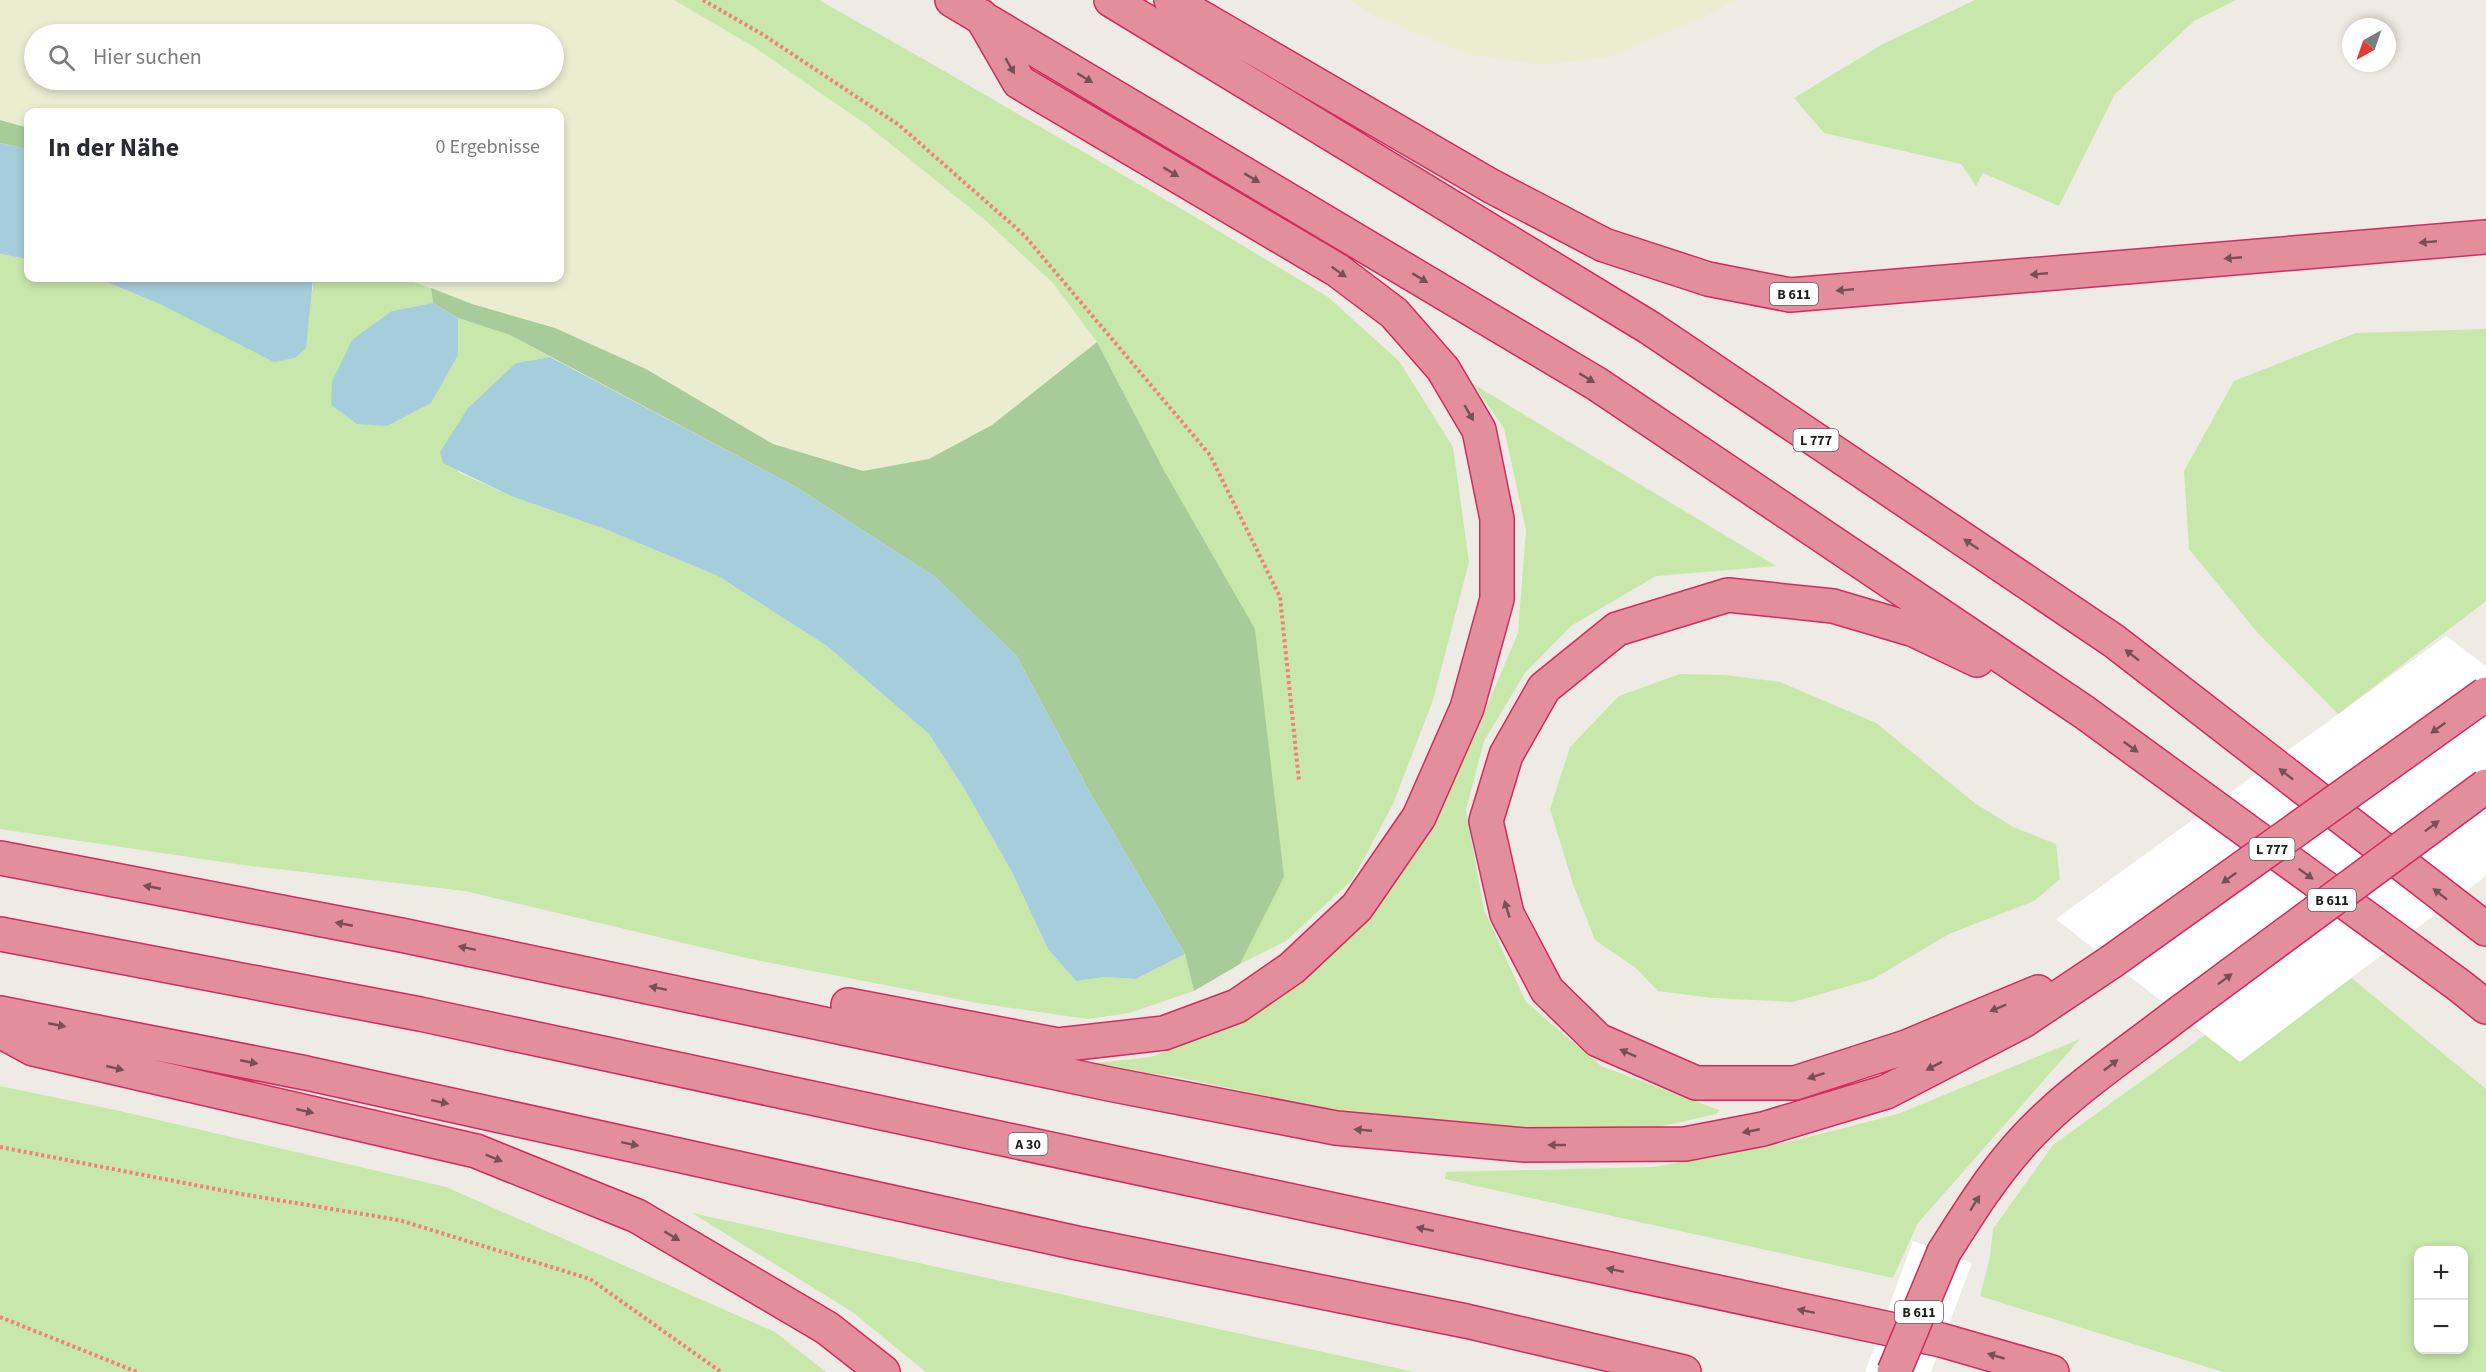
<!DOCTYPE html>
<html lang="de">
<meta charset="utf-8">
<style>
body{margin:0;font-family:"Source Sans 3",sans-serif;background:#f7f7f7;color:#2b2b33}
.controls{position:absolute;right:18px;bottom:18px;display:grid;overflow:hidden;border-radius:12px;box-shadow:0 3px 9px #0003}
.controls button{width:54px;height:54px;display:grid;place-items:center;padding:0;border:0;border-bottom:2px solid #e1e1e2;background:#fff;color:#2b2b33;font:30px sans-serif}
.compass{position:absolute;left:2342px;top:18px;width:54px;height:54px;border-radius:50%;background:#fff;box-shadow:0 3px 9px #0003;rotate:220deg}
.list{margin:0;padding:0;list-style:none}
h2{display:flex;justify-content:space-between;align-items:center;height:78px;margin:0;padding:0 24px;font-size:26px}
h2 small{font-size:20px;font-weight:400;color:#7c7c81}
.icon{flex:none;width:33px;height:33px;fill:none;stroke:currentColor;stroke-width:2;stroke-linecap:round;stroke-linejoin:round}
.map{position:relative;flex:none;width:2486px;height:1372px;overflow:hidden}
.search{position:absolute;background:#fff;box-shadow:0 3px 9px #0003;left:24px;top:24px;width:540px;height:66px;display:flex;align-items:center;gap:15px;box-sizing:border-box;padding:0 21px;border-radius:33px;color:#7c7c81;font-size:22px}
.panel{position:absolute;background:#fff;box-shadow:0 3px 9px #0003;left:24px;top:108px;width:540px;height:174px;border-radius:12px}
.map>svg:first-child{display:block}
.farmland{fill:#eaedd0;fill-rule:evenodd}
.grass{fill:#c7e7ab;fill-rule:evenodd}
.forest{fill:#a7cc9a}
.water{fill:#a6cddb}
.pier{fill:#fff}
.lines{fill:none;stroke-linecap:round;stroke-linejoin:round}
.highway-casing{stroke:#d32a60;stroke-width:36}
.path{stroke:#f4806f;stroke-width:4;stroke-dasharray:3 3;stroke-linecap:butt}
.highway{stroke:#e38e9c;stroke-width:33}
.highway-bridge-casing{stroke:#d32a60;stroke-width:36;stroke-linecap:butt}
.highway-bridge{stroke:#e38e9c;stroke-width:33}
.oneway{fill:#775057}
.labels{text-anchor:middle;stroke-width:5;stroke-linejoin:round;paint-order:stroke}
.shield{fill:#fff;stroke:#626262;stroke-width:1.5}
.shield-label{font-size:14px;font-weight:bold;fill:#1e1e1e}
</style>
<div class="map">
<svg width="2486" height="1372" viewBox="0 0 2486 1372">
<rect width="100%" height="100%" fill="#eeebe4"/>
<path class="farmland" d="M0,0H674L754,47L867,125L985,220L1053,283L1097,342L992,425L929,459L863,471L773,444L646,369L555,328L472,304L402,278H560V112H28V128L0,120ZM34,34H554V80H34Z
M1351,0H1735L1702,18L1609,57L1542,65L1471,55L1372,15Z"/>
<path class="grass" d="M674,0H819L939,68L1197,218L1328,297L1399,361L1453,447L1469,562L1433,700L1393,804L1353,879L1286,941L1240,964L1284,877L1166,474L1097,342L1053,283L985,220L867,125L754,47Z
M1975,0H2236L2194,21L2115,94L2059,206L1983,173L1976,186L1961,164L1824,133L1794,98L1883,44Z
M0,254L28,259V278H97L162,305L313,291V278H402L431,288L433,303L392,311L458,355V318L510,335L550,357L516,363L458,472L511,496L605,529L718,576L827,646L929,734L965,790L1011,870L1048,949L1076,981L1104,977L1136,979L1185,954L1194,991L1129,1013L1088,1019L1039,1012L978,1003L751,959L465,891L243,865L0,829Z
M2486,329V601L2338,714L2257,632L2189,549L2184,471L2234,381L2356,333Z
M1473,384L1776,566L1656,576L1571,626L1525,673L1484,741L1466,810L1484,910L1526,1002L1601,1066L1719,1110L1716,1114L1658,1127L1519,1129L1338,1111L1172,1076L1077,1065L1151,1057L1247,1018L1347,941L1406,864L1476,732L1518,633L1526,530L1504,428Z
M1680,674L1725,675L1780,682L1876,723L1976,804L2013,827L2056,844L2060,879L2034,901L1949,934L1873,979L1793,1002L1713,998L1658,991L1636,968L1595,940L1573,884L1550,809L1570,747L1619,696Z
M2320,952L2486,1089V1372H2223L1980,1296L1990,1257L1993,1229L2053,1145ZM2418,1250H2464V1350H2418Z
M2080,1039L1918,1223L1893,1278L1445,1179L1446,1172L1654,1167L1797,1140L1898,1114Z
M0,1086L120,1111L446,1187L775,1332L826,1372H0Z
M692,1213L1414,1372H926L851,1311Z"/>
<path class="forest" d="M0,120L28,128V149L0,143Z
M431,288L472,304L555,328L646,369L773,444L863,471L929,459L992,425L1097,342L1166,474L1255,629L1284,877L1240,964L1194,991L1185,954L1090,793L1016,655L935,577L796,487L510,335L458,318L433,303Z"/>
<path class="water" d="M0,143L28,149V259L0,254Z
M97,278H313L306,348L295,358L274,362L162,305Z
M433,303L458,318V355L431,403L387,426L357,424L331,405L332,382L352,340L392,311Z
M550,357L796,487L935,577L1016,655L1090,793L1185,954L1136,979L1104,977L1076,981L1048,949L1011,870L965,790L929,734L827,646L718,576L605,529L511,496L443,463L440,452L468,408L516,363Z"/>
<path class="pier" d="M2446,636L2486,666V876L2240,1062L2056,919Z
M1913,1241L1972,1263L1931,1372H1865Z"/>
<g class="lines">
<g class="highway-casing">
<path id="highway" d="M952,0L1597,384L2084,712L2460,986L2486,1007
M1111,0L1650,328L2114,641L2486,929
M1171,0L1491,186L1604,245L1708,279L1790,295L2486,237
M1977,660L1914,630L1833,606L1728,595L1617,629L1544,688L1506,755L1486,821L1507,914L1547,990L1598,1040L1696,1083H1795L1906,1047L2038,992
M0,858L401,935L1109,1084L1336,1128L1525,1145L1685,1144L1763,1129L1886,1092L2023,1021L2111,962
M0,934L420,1014L1941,1340L2052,1372
M848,1005L1058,1045L1164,1033L1237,1006L1292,968L1357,907L1419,817L1467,708L1497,599V519L1479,430L1443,369L1394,313L1337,270L1019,82L981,16
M0,1013L306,1073L1077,1243L1466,1321L1684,1372
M0,1031L33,1049L476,1151L637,1216L827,1328L883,1372
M1944,1252C1967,1216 1989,1180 2018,1147C2063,1095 2124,1056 2178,1014"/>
</g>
<path class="path" d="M703,0L762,34L899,125L1024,235L1210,455L1280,597L1299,781
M0,1147L241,1194L399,1220L590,1279L721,1372
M0,1317L137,1372"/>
<use href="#highway" class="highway"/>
<g class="highway-bridge-casing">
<path id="highway-bridge" d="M2111,962L2486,694
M2178,1014L2486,786
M1894,1372L1944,1252"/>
</g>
<use href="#highway-bridge" class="highway-bridge"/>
</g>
<defs><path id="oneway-solid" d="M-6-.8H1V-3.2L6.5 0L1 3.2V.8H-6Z" transform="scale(1.5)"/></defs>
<g class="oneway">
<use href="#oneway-solid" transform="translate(1010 66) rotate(60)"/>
<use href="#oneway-solid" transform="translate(1085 78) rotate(31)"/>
<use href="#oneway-solid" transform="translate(1171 172) rotate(31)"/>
<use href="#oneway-solid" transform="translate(1252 178) rotate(31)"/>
<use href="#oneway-solid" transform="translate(2428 242) rotate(175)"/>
<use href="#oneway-solid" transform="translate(2233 258) rotate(175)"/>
<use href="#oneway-solid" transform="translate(1339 272) rotate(35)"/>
<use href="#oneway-solid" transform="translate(2039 274) rotate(175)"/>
<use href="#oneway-solid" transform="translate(1420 278) rotate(31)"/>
<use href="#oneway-solid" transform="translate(1845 290) rotate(175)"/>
<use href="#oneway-solid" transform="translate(1587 378) rotate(31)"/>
<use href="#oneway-solid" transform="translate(1469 413) rotate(60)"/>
<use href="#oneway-solid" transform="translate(1971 544) rotate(-146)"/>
<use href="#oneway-solid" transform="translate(2132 655) rotate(-142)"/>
<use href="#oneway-solid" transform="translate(2438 728) rotate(144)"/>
<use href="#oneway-solid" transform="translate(2131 747) rotate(36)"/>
<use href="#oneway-solid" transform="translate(2286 774) rotate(-142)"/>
<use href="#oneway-solid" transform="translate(2432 826) rotate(-37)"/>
<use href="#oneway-solid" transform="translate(2306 874) rotate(36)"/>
<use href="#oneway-solid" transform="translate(2229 878) rotate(144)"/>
<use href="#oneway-solid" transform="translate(152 887) rotate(-169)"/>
<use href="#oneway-solid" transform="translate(2440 894) rotate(-142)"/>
<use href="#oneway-solid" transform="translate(1507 909) rotate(-107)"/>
<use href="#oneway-solid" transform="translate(344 924) rotate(-169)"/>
<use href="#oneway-solid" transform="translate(467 948) rotate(-168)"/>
<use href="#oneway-solid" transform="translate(2225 979) rotate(-37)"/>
<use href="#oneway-solid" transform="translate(658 988) rotate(-168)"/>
<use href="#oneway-solid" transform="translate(1998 1008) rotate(157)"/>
<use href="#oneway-solid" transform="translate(57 1025) rotate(11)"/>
<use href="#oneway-solid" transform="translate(1628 1053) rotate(-156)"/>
<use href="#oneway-solid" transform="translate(249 1062) rotate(11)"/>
<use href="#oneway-solid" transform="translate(2111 1065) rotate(-38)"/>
<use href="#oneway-solid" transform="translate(1934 1066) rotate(153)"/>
<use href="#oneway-solid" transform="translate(115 1068) rotate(13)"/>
<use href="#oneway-solid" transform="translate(1816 1076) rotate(162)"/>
<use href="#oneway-solid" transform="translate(440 1102) rotate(12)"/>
<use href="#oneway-solid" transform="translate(305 1111) rotate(13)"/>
<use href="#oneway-solid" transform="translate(1363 1130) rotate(-175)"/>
<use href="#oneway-solid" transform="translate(1751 1131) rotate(169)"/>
<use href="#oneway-solid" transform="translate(630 1144) rotate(12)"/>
<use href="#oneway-solid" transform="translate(1557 1145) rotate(180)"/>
<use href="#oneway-solid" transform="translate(494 1158) rotate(22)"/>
<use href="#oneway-solid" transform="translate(1975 1203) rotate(-58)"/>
<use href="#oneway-solid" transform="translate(1425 1229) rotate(-168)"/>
<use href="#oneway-solid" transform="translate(672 1236) rotate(31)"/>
<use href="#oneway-solid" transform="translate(1615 1270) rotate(-168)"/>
<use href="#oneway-solid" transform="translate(1806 1311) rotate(-168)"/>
<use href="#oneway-solid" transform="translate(1996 1356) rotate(-164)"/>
</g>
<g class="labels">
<g class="shield">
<rect x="1770" y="283" width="48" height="22" rx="4.5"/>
<rect x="1793.5" y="429" width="45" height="22" rx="4.5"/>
<rect x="2249.5" y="838" width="45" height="22" rx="4.5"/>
<rect x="2308" y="889" width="48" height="22" rx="4.5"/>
<rect x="1008.5" y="1133" width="39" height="22" rx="4.5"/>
<rect x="1895" y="1301" width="48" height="22" rx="4.5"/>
</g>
<g class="shield-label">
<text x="1794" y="299">B 611</text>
<text x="1816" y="445">L 777</text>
<text x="2272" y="854">L 777</text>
<text x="2332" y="905">B 611</text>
<text x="1028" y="1149">A 30</text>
<text x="1919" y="1317">B 611</text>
</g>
</g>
</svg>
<div class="controls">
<button>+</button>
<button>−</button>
</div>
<svg class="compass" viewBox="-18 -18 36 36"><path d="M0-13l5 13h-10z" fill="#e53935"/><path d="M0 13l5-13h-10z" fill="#7c7c81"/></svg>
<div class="search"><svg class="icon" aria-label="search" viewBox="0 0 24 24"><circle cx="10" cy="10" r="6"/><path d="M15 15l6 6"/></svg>Hier suchen</div>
<section class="panel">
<h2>In der Nähe<small>0 Ergebnisse</small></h2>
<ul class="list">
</ul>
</section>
</div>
